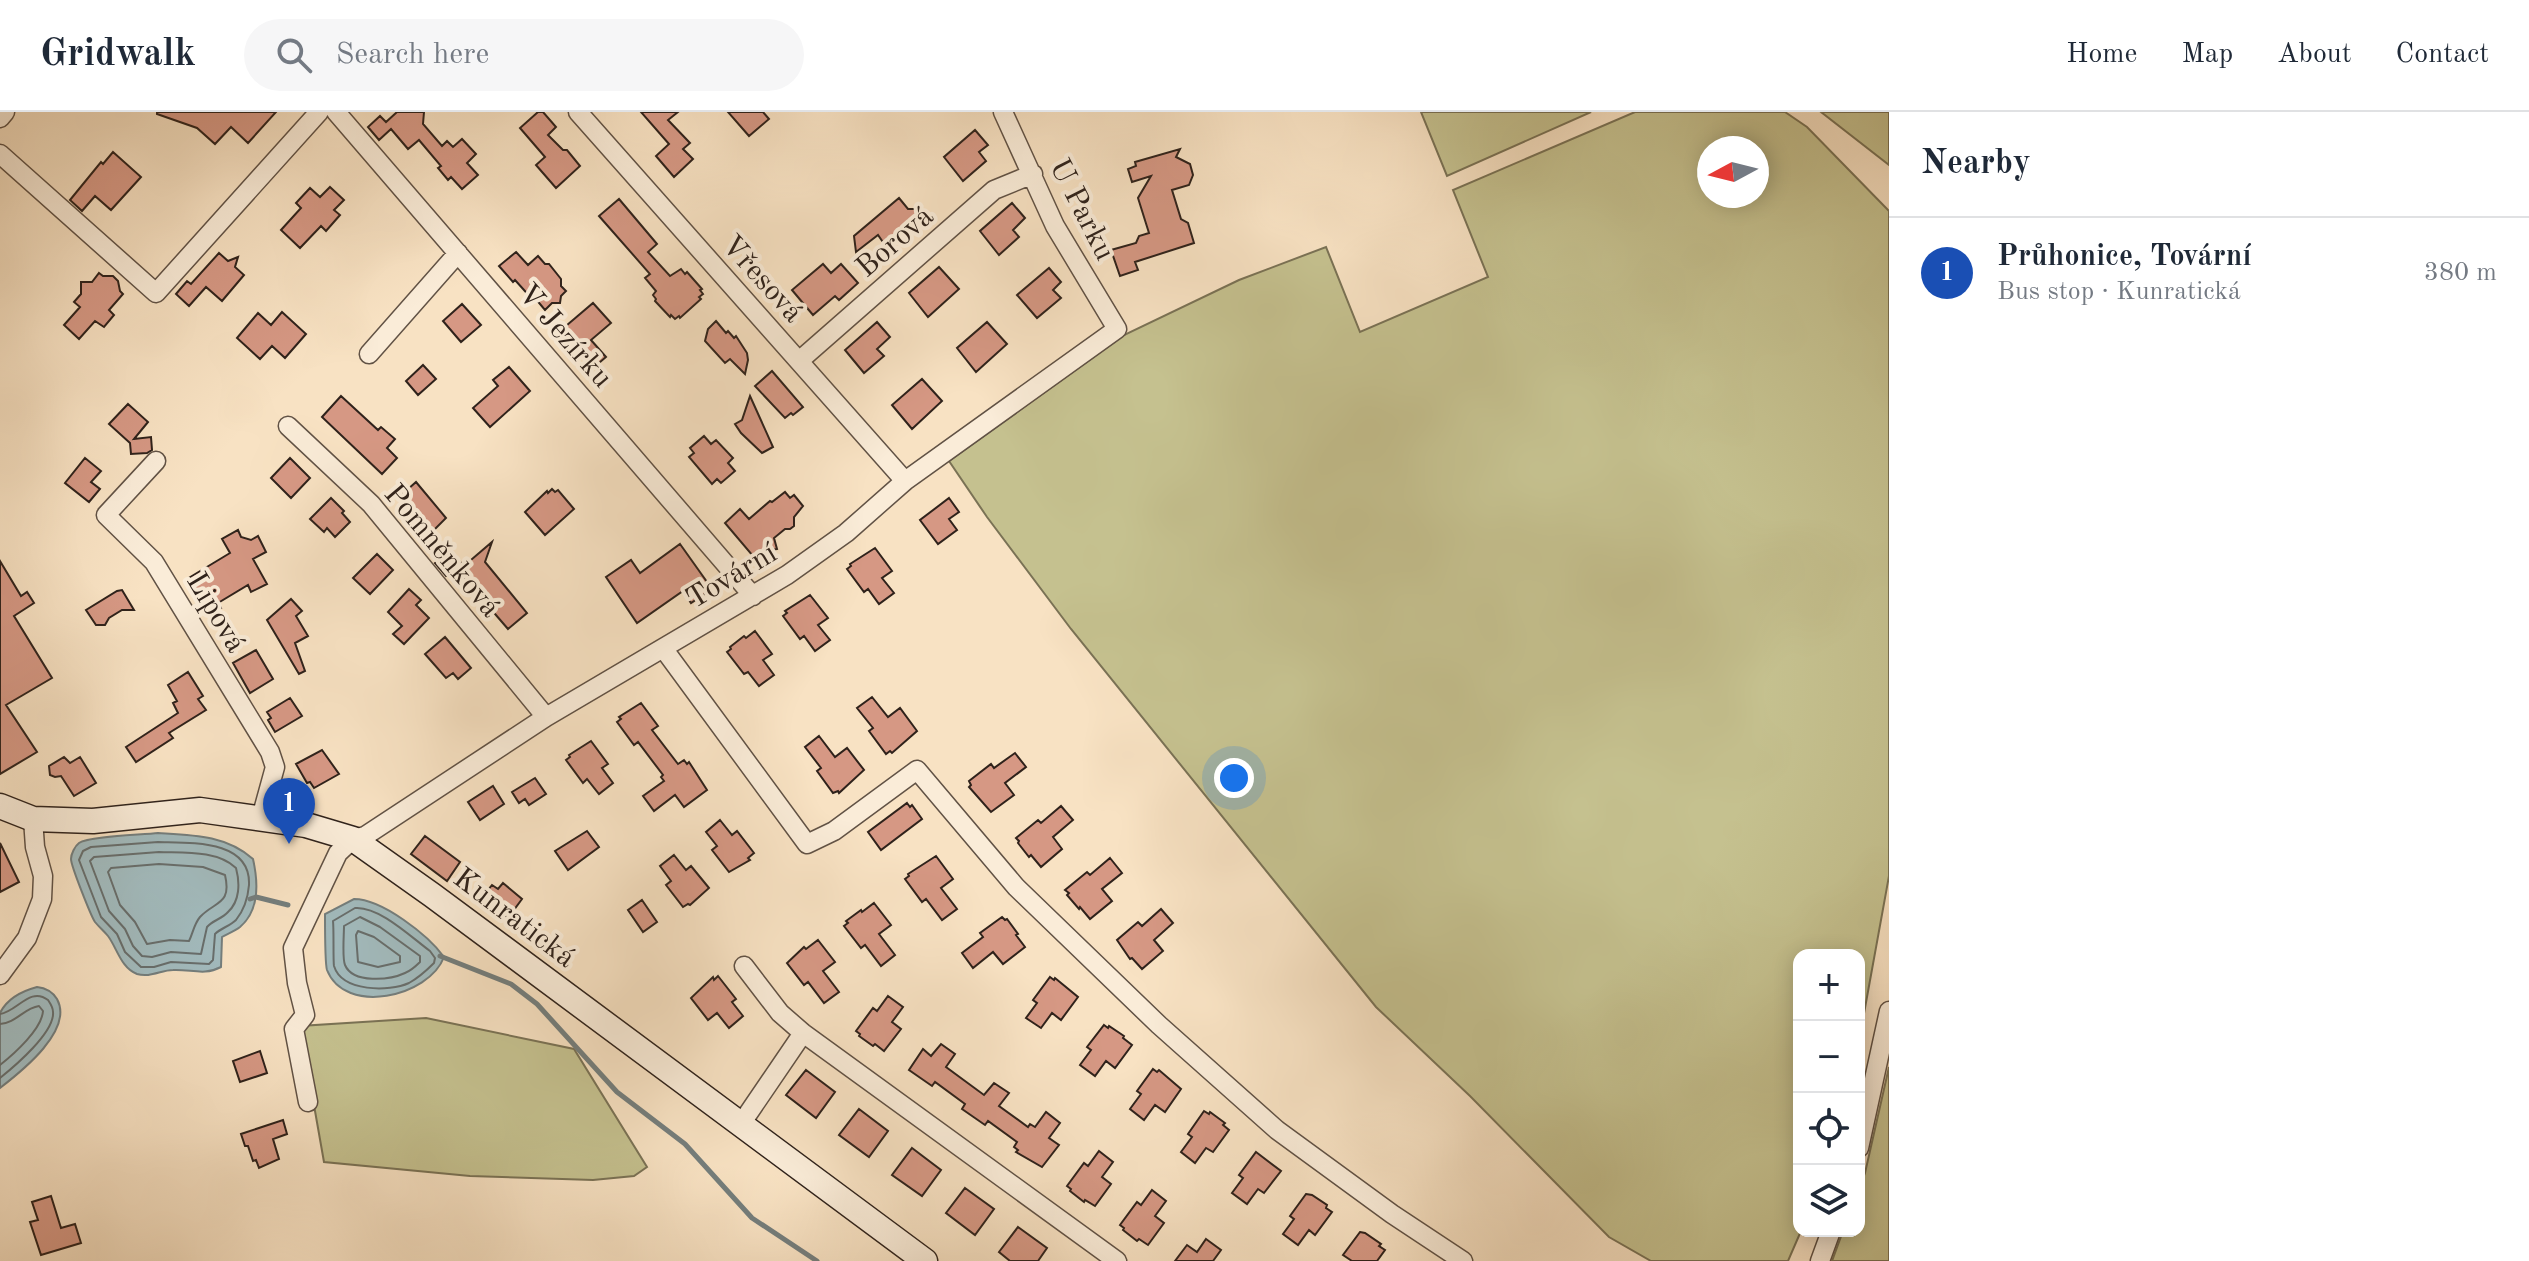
<!DOCTYPE html>
<meta charset="utf-8">
<style>
body{margin:0;font-family:"Old Standard TT",serif;background:#f6f6f7;color:#1f2937}
.controls{position:absolute;right:24px;bottom:24px;display:grid;overflow:hidden;border-radius:16px;box-shadow:0 4px 20px #0003}
.controls button{width:72px;height:72px;display:grid;place-items:center;padding:0;border:0;border-bottom:2px solid #e0e1e3;background:#fff;color:#1f2937;font:40px sans-serif}
.compass{position:absolute;left:1697px;top:24px;width:72px;height:72px;border-radius:50%;background:#fff;box-shadow:0 4px 20px #0003;rotate:263deg}
.you{position:absolute;left:1234px;top:666px;width:28px;height:28px;margin:-20px;border:6px solid #fff;border-radius:50%;background:#1a73e8;box-shadow:0 0 0 12px #1a73e833}
.badge{display:grid;place-items:center;width:52px;height:52px;border-radius:50%;background:#b45309;color:#fff;font-size:26px;font-weight:700}
.pin{position:absolute;translate:-50% -66px;filter:drop-shadow(0 2px 4px #0008)}
.pin::after{content:'';position:absolute;top:42px;width:28px;height:24px;background:inherit;clip-path:polygon(0 0,100% 0,50% 100%)}
.list{margin:0;padding:0;list-style:none}
h2{display:flex;justify-content:space-between;align-items:center;height:104px;margin:0;padding:0 32px;font-size:34px}
h2 small{font-size:26px;font-weight:400;color:#747a83}
.list li{display:grid;grid-template-columns:52px 1fr auto;gap:24px;align-items:center;box-sizing:border-box;height:112px;padding:0 32px;border-top:2px solid #e0e1e3}
.list b{display:block;font-size:30px;white-space:nowrap}
.list p{margin:0;font-size:26px;white-space:nowrap;color:#747a83}
.list em{font-size:26px;font-style:normal;color:#747a83}
.icon{flex:none;width:44px;height:44px;fill:none;stroke:currentColor;stroke-width:2;stroke-linecap:round;stroke-linejoin:round}
.map{position:relative;flex:none;width:1889px;height:1149px;overflow:hidden}
header{display:flex;align-items:center;gap:48px;box-sizing:border-box;height:112px;padding:0 40px;background:#fff;border-bottom:2px solid #e0e1e3}
header strong{font-size:38px}
nav{display:flex;gap:44px;margin-inline-start:auto;font-size:28px}
.search{width:560px;height:72px;background:#f6f6f7;display:flex;align-items:center;gap:20px;box-sizing:border-box;padding:0 28px;border-radius:44px;color:#747a83;font-size:30px}
main{display:flex}
aside{flex:1;background:#fff}
.map>svg:first-child{display:block}
.green{fill:#c5c18f;stroke:#7a7255;stroke-width:2;fill-rule:evenodd}
.water{fill:#a2bbbe;stroke:#747e7d;stroke-width:2}
.lines{fill:none;stroke-linecap:round;stroke-linejoin:round}
.shore{stroke:#686e6c;stroke-width:2}
.stream{stroke:#747e7d;stroke-width:5}
.building{fill:#d69884;stroke:#2f221b;stroke-width:2}
.street-casing{stroke:#615245;stroke-width:21}
.secondary-casing{stroke:#2f221b;stroke-width:27}
.street{stroke:#faecd8;stroke-width:18}
.secondary{stroke:#faecd8;stroke-width:24}
.labels{text-anchor:middle;stroke-width:8;stroke-linejoin:round;paint-order:stroke}
.street-label{font-size:30px;fill:#2f221b;stroke:#faecd8}
</style>
<header>
<strong>Gridwalk</strong>
<div class="search"><svg class="icon" aria-label="search" viewBox="0 0 24 24"><circle cx="10" cy="10" r="6"/><path d="M15 15l6 6"/></svg>Search here</div>
<nav><a>Home</a><a>Map</a><a>About</a><a>Contact</a></nav>
</header>
<main>
<div class="map">
<svg width="1889" height="1149" viewBox="0 0 1889 1149">
<rect width="100%" height="100%" fill="#f8e2c3"/>
<filter id="stains"><feTurbulence type="fractalNoise" baseFrequency=".0025" numOctaves="4"/><feColorMatrix values="0 0 0 0 .2 0 0 0 0 .09 0 0 0 0 .02 0 0 0 .5 -.17"/></filter>
<radialGradient id="worn" r=".72"><stop offset=".6" stop-color="#630" stop-opacity="0"/><stop offset="1" stop-color="#630" stop-opacity=".3"/></radialGradient>
<path class="green" d="M1421,0H1591L1447,64Z
M1635,0H1785L1807,15L1889,99V764L1859,929V843H1799L1801,1119L1788,1149H1651L1609,1125L1470,984L1376,895L1071,517L987,405L949,349L1124,223L1239,168L1326,135L1360,220L1488,165L1453,78ZM1709,36H1757V84H1709Z
M1821,0H1889V53Z
M426,906L574,937L647,1055L634,1064L593,1068L470,1064L324,1050L300,914Z
M1889,955V1149H1832L1843,1119H1859V1077L1865,1061Z"/>
<path class="water" d="M158,721C192,723 226,723 253,747C258,769 260,798 240,815C235,819 227,822 222,825L221,855C204,864 191,857 173,858C161,858 150,866 137,862C121,856 117,836 108,824C104,819 99,815 95,810C91,804 71,754 71,747C71,742 75,734 79,731C89,724 142,723 158,721Z
M354,787C382,787 428,823 444,845C429,885 345,904 327,858C325,852 325,812 325,802Z
M37,875C46,876 52,879 57,887C74,918 22,959 0,976V901C7,887 22,879 37,875Z"/>
<g class="lines">
<path class="shore" d="M158,730C190,731 251,727 249,773C248,785 244,798 236,808C230,814 221,816 215,822L213,848L209,852L171,850L154,855H141L125,840L117,822L101,805L79,748L83,739L91,735Z
M159,740C183,741 217,738 236,756C240,771 240,789 228,800C222,807 213,808 207,815L201,842L171,840L152,845L142,844L133,834L125,817L109,799L90,749L94,745Z
M159,752L203,755L225,763C232,793 215,789 200,805C194,812 193,821 189,829L170,828L147,832L135,810L120,793L108,760L111,756Z
M355,796C379,794 411,825 430,839L435,846L434,851C427,858 418,866 409,871C389,880 342,880 334,854C333,848 334,818 333,809Z
M360,805L380,815L420,844V850C416,854 410,859 405,861C390,868 353,872 345,853C342,846 344,823 344,814Z
M358,819L374,825L400,844V850L378,855L358,850L356,823Z
M0,902C17,900 30,874 48,888C50,891 53,895 53,900C55,920 15,954 0,966
M0,912C16,911 24,896 39,894L43,899C42,917 14,942 0,953"/>
<path class="stream" d="M250,787L256,785L288,793
M440,844L511,872L537,892L617,980L685,1032L752,1106L817,1149"/>
</g>
<path class="building" d="M157,0H276L248,31L231,15L215,32L197,16L157,2Z
M397,0H424L423,12L442,34L447,29L453,35L462,27L476,42L467,51L478,63L462,77L451,65L448,68L438,56L441,54L419,28L408,37L391,17L379,28L368,15L380,4L386,10Z
M538,0H543L556,15L548,23L563,38H567L580,54L556,76L536,53L545,45L520,16Z
M641,0H678L668,8L690,31L683,37L693,47L674,65L656,44L669,32Z
M728,0H763L769,7L749,24Z
M975,18L988,33L979,40L986,49L963,69L944,45Z
M1180,37L1176,45L1190,52L1193,63L1189,73L1172,78L1181,107L1188,111L1194,131L1135,150L1138,158L1120,164L1111,138L1136,131L1139,124L1149,121L1138,86L1151,64L1132,70L1128,57L1136,54L1135,50Z
M113,40L141,65L111,98L95,84L82,99L70,88L101,50L103,52Z
M330,75L344,88L334,98L340,103L326,119L321,114L300,136L281,118L301,96L296,91L310,76L320,85Z
M899,86L908,97H917L923,104L914,113L912,122L907,127L898,126L887,136L878,123L856,140L854,124Z
M619,87L657,132L648,140L670,164L681,157L685,162L687,160L702,177L700,178L703,182L699,185L701,187L680,206L679,204L675,207L671,203L670,205L655,189L656,187L653,183L656,179L645,166L650,162L599,104Z
M1012,91L1025,106L1013,118L1019,125L999,143L980,119Z
M516,140L528,153L538,144L545,152H549L561,167V174L566,179L561,184L560,191H552L545,198L535,186L533,188L515,168L513,170L499,154Z
M219,141L228,149L238,145L235,155L244,163L222,189L206,175L189,194L176,182L187,169L191,172Z
M823,152L831,161L841,152L858,171L839,188L835,184L813,203L792,178Z
M939,155L959,177L928,205L909,181Z
M1049,156L1061,170L1053,178L1061,186L1037,206L1017,183Z
M99,161L103,164H113L118,169L120,179L123,182L109,198L114,203L104,215L95,209L79,227L64,213L80,195L74,190L81,182V170H92Z
M593,191L611,211L591,228L606,245L593,256L560,219Z
M462,192L481,213L461,230L443,209Z
M282,200L306,222L285,246L272,234L260,247L237,226L258,201L271,213Z
M716,209L726,221L728,219L734,226L736,224L747,241L748,248L745,262L730,247L725,251L705,229L708,217Z
M877,210L890,225L877,237L884,244L864,261L845,238Z
M987,210L1007,232L976,260L957,236Z
M423,253L436,267L418,283L406,269Z
M509,255L530,279L490,315L473,296L498,274L493,268Z
M772,259L803,295L793,303L791,301L785,306L755,274Z
M922,267L942,289L912,317L892,293Z
M341,284L378,318L381,315L395,327L387,336L397,346L382,362L322,305Z
M750,284L773,335L762,341L741,321L735,312L742,308Z
M128,292L148,310L134,327L151,325L152,338L147,341L131,342L130,331L109,312Z
M704,324L711,332L716,328L733,346L728,351L735,359L721,371L717,367L712,372L689,345L694,341L690,336Z
M85,346L101,359L91,370L100,377L89,390L65,371Z
M290,346L310,366L291,386L271,366Z
M416,370L446,406L429,423L398,386Z
M552,377L555,380L558,378L574,397L545,423L525,400L547,379L548,381Z
M785,380L790,386L794,383L803,394L794,405V414L790,417H785L774,426L777,437L772,438L767,449L762,447L758,450L725,411L740,397L749,407L770,389L772,390Z
M331,386L344,399L342,401L350,410L335,425L327,416L324,420L310,407Z
M949,386L959,400L949,407L957,418L938,432L920,408Z
M238,418L241,425L251,428L258,424L266,440L253,447L267,472L251,480L248,473L218,491L221,496L209,503L187,467L230,441L222,427Z
M492,430L485,450L527,501L508,517L458,459Z
M680,432L712,477L691,491L683,479L637,511L606,465L631,448L640,461Z
M875,436L892,459L882,466L894,481L879,492L868,477L864,480L847,457L851,454L850,452Z
M450,438L462,452L446,464L435,451Z
M377,442L393,458L370,482L353,466Z
M0,449L21,484L27,480L34,491L14,504L52,566L6,593L37,640L0,662Z
M409,477L421,488L416,493L429,506L404,532L393,522L402,514L388,500Z
M122,478L134,498H122L109,506L105,513H96L86,498L117,479Z
M810,483L828,506L818,513L830,528L815,539L804,524L800,527L783,504L787,501L785,499Z
M291,487L302,499L296,504L308,524L295,531L305,559L299,562L267,508Z
M755,519L772,542L763,548L774,563L759,574L748,560L744,562L727,540L731,537L730,535L744,524L746,526Z
M445,525L471,556L458,567L453,561L446,566L425,542Z
M256,538L273,567L250,581L233,551Z
M188,560L203,584L198,587L206,598L169,621L173,626L136,650L126,635L178,601L173,591L177,589L168,573Z
M872,585L888,605L900,596L917,619L892,641L890,639L886,642L869,619L873,616L857,596Z
M290,586L302,604L275,620L268,608L271,606L267,600Z
M641,591L658,614L652,618L678,652L684,648L687,652L689,650L707,678L684,695L675,683L654,699L643,684L664,669L661,665L663,663L638,630L634,633L617,610L621,607L619,605Z
M819,624L835,645L847,636L864,658L839,681L838,679L833,681L817,659L821,656L805,635Z
M591,629L608,652L602,656L613,671L599,682L587,667L583,671L566,648L570,645L569,643Z
M322,638L339,662L314,676L310,670L307,671L296,652Z
M1015,641L1026,655L1005,671L1014,683L991,700L969,675L971,673L969,669L991,652L994,656Z
M64,645L70,651L80,645L96,671L74,684L61,664L55,665L50,663L49,654Z
M535,666L546,682L529,693L525,687L519,691L512,680Z
M493,674L504,692L480,708L468,690Z
M907,691L910,695L912,693L922,707L881,738L868,720Z
M1061,694L1073,708L1053,725L1062,737L1041,755L1031,743L1029,745L1018,731L1019,729L1016,726L1038,708L1041,711Z
M720,708L732,723L737,719L754,741L748,746L750,748L729,760L712,738L717,734L706,720Z
M587,719L599,735L568,758L555,739Z
M425,724L460,750L447,769L411,742Z
M0,731L19,770L0,780Z
M674,743L686,758L691,754L709,776L690,793L688,792L683,795L666,773L671,769L660,754Z
M936,744L953,767L941,776L957,797L942,808L926,787L922,790L905,767L909,764L908,762Z
M1110,746L1122,761L1102,777L1112,789L1090,807L1080,795L1079,797L1067,783L1069,781L1065,778L1087,760L1090,763Z
M503,771L522,787L508,806L488,790L490,787L484,783L492,773L498,777Z
M642,788L657,810L643,820L628,798Z
M874,791L891,813L879,822L895,843L881,854L865,833L861,836L844,814L848,811L846,809L861,798L862,800Z
M1161,797L1173,811L1154,828L1163,839L1142,857L1132,846L1130,847L1117,828L1138,810L1142,814Z
M1002,805L1005,808L1007,807L1018,822L1016,823L1025,835L1003,852L993,840L973,856L962,841L983,825L980,821Z
M818,828L835,850L823,859L839,880L824,891L808,870L804,873L787,851L804,835L806,837Z
M718,864L736,887L732,890L743,904L729,916L717,901L708,908L691,886L713,865L714,868Z
M1050,865L1054,868L1055,866L1078,885L1061,908L1052,901L1041,916L1026,906L1037,891L1033,888Z
M888,884L903,895L892,910L901,917L884,939L875,932L873,934L859,924L860,922L856,919L873,896L877,899Z
M1104,913L1108,916L1109,914L1124,924L1123,926L1132,933L1115,956L1106,949L1095,964L1080,953L1091,938L1087,935Z
M941,932L955,942L946,955L984,983L994,971L1009,981L999,994L1028,1015L1030,1012L1035,1015L1046,1000L1060,1011L1049,1026L1059,1033L1042,1055L1016,1040L1018,1038L1014,1035L1017,1030L988,1009L985,1013L962,997L965,992L935,970L932,974L909,958L923,937L931,944Z
M260,939L267,961L240,970L233,949Z
M1153,957L1157,960L1159,958L1181,977L1165,1000L1155,993L1144,1008L1130,997L1141,982L1137,979Z
M806,958L835,980L816,1006L786,983Z
M859,997L888,1019L869,1045L839,1023Z
M1204,999L1209,1002L1210,1000L1225,1011L1223,1013L1229,1018L1213,1040L1206,1036L1195,1051L1181,1040L1192,1025L1188,1022Z
M283,1008L287,1022L273,1027L279,1047L259,1056L256,1048L253,1049L248,1034H245L241,1022Z
M912,1036L941,1058L922,1084L892,1063Z
M1099,1039L1113,1050L1102,1065L1111,1072L1095,1094L1085,1088L1084,1090L1070,1079L1071,1077L1067,1074L1084,1051L1088,1054Z
M1256,1040L1281,1059L1264,1081L1258,1077L1247,1092L1232,1081L1243,1066L1239,1063Z
M965,1076L994,1097L975,1123L946,1101Z
M1152,1078L1166,1089L1155,1104L1164,1111L1148,1133L1139,1127L1137,1129L1123,1118L1124,1116L1120,1113L1137,1090L1141,1093Z
M1306,1082L1312,1083L1327,1093L1326,1096L1332,1100L1315,1123L1309,1118L1298,1133L1283,1122L1294,1107L1290,1104Z
M51,1084L61,1116L75,1112L81,1131L41,1143L30,1110L38,1108L32,1090Z
M1018,1115L1047,1136L1038,1149H1010L999,1140Z
M1360,1120L1365,1121L1381,1132L1379,1134L1385,1138L1377,1149H1352L1343,1143Z
M1206,1127L1221,1138L1213,1149H1175L1187,1133L1197,1140Z"/>
<g class="lines">
<g class="street-casing">
<path id="street" d="M336,0L753,484
M578,0L905,369
M0,6L5,0
M0,42L156,181L319,0
M369,242L458,141
M799,249L994,78L1033,62
M288,314L371,392L546,605
M156,349L106,403L154,450L270,640L275,655L261,706
M663,536L807,732L834,719L917,658L1016,775L1159,913L1277,1018L1392,1102L1463,1149
M744,854L780,901L803,921L1117,1149
M0,863L27,826L42,787L43,764L35,735L33,707
M308,990L294,917L305,903L297,871L293,836L338,741L353,727L365,724L546,605L787,463L846,421L905,369L1117,217L1055,114L1003,0
M741,1012L803,921
M1859,1036L1889,899
M1820,1149L1831,1119"/>
</g>
<g class="secondary-casing">
<path id="secondary" d="M0,694L33,707L93,709L200,698L306,713L353,727L432,783L925,1149"/>
</g>
<use href="#street" class="street"/>
<use href="#secondary" class="secondary"/>
</g>
<g class="labels">
<g class="street-label">
<text transform="translate(1083 97) rotate(63)" y="10">U Parku</text>
<text transform="translate(894 129) rotate(-41)" y="10">Borová</text>
<text transform="translate(763 166) rotate(48)" y="10">Vřesová</text>
<text transform="translate(566 223) rotate(49)" y="10">V Jezírku</text>
<text transform="translate(443 438) rotate(50)" y="10">Pomněnková</text>
<text transform="translate(731 463) rotate(-31)" y="10">Tovární</text>
<text transform="translate(217 500) rotate(59)" y="10">Lipová</text>
<text transform="translate(515 805) rotate(37)" y="10">Kunratická</text>
</g>
</g>
<rect width="100%" height="100%" filter="url(#stains)"/>
<rect width="100%" height="100%" fill="url(#worn)"/>
</svg>
<div class="controls">
<button>+</button>
<button>−</button>
<button><svg class="icon" aria-label="locate" viewBox="0 0 24 24"><circle cx="12" cy="12" r="6"/><path d="M12 2v4M12 18v4M2 12h4M18 12h4"/></svg></button>
<button><svg class="icon" aria-label="layers" viewBox="0 0 24 24"><path d="M12 4l9 5-9 5-9-5zM3 14l9 5 9-5"/></svg></button>
</div>
<svg class="compass" viewBox="-18 -18 36 36"><path d="M0-13l5 13h-10z" fill="#e53935"/><path d="M0 13l5-13h-10z" fill="#747a83"/></svg>
<div class="you"></div>
<div class="pin badge" style="left:289px;top:732px;background:#1a4fb4">1</div>
</div>
<aside>
<h2>Nearby<small></small></h2>
<ul class="list">
<li><span class="badge" style="background:#1a4fb4">1</span><div><b>Průhonice, Tovární</b><p>Bus stop · Kunratická</p></div><em>380 m</em></li>
</ul>
</aside>
</main>
